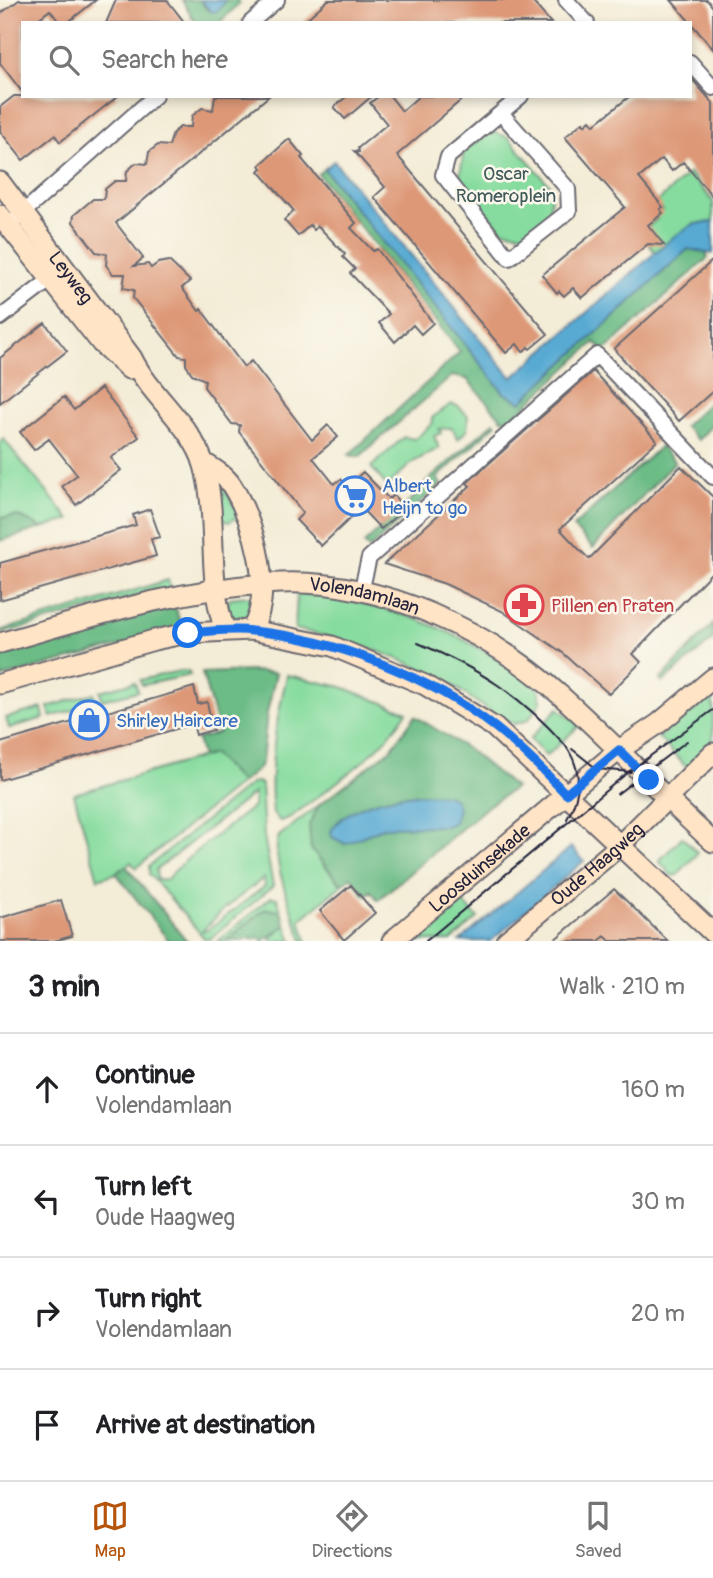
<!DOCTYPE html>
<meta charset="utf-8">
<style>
body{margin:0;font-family:Pangolin,sans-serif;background:#f2f2f2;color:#202124}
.stop{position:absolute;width:21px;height:21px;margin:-16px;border:5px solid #1a73e8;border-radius:50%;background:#fff}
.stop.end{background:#1a73e8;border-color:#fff;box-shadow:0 2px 7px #0008}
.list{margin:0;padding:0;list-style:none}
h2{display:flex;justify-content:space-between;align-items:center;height:91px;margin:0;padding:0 28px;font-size:30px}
h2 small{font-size:23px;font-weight:400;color:#757577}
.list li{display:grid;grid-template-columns:46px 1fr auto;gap:21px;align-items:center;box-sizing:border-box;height:112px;padding:0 28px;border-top:2px solid #e0e0e0}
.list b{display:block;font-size:26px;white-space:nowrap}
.list p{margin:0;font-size:23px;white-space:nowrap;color:#757577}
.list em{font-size:23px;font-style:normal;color:#757577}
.icon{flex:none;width:38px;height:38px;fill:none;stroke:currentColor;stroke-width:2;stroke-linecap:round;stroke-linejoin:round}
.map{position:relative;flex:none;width:713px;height:941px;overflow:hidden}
.search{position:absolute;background:#fff;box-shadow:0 4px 10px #0003;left:21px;right:21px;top:21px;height:77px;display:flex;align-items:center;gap:18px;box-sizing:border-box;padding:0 24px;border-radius:0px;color:#757577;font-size:26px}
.sheet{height:539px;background:#fff}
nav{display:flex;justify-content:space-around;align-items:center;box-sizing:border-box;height:98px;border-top:2px solid #e0e0e0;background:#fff;font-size:19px;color:#757577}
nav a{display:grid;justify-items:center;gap:4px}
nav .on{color:#b45309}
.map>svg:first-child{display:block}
.green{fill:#86dc9f;stroke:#547f6d;stroke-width:2;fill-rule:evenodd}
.forest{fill:#6cbc86;stroke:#476f60;stroke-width:2;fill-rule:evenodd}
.water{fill:#58aad3;stroke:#3d6687;stroke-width:2}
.building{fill:#dd9877}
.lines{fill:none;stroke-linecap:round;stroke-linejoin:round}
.street-casing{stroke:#6b6971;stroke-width:18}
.secondary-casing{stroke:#6b6971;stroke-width:23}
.street{stroke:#fff;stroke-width:14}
.secondary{stroke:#ffe4c6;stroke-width:19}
.tram{stroke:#22223b;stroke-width:2}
.route{stroke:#1a73e8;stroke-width:9}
.labels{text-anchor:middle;stroke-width:5;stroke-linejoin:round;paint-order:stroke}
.park-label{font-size:19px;fill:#405a59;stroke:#fbf7ec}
.street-label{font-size:19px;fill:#22223b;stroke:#fbf7ec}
.shop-label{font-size:19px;fill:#366cbe;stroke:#fbf7ec;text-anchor:start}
.health-label{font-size:19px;fill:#be3a42;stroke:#fbf7ec;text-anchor:start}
</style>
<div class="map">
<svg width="713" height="941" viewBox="0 0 713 941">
<rect width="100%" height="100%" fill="#fbf7ec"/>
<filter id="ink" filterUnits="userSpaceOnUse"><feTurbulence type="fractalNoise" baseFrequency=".0143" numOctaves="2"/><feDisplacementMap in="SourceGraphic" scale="14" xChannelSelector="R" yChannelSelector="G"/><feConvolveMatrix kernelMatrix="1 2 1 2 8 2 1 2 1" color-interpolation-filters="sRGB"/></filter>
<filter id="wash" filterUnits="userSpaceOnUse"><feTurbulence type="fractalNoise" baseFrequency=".00686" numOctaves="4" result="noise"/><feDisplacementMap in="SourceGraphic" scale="28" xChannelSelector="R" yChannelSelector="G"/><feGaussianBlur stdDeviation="1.57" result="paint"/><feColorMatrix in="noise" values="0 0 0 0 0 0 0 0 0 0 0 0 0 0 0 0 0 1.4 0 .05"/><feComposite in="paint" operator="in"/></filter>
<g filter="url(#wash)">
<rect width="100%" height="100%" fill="#f3ecd6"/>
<path class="green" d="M493,132L508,137L552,188L549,214L525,234L502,230L459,181L464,150Z
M689,173L713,201V222L694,224L655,252L640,234L657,219L655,216L662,210L656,203Z
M451,404L458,406L468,416L467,430L458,439L452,428L439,429L441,433L434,436L439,448L413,462L387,486L371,467L404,437L415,439L433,423L432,418Z
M4,439L9,446L70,520L42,528L18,516L0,518V442Z
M217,477L238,512L236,518L229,522L219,518Z
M168,580L171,593L163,589L143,594L0,634V631Z
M297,593C388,601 469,632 539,689L541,702L528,720L515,724C489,715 466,692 442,679C395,654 347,640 295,629Z
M248,596L254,599L252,613L246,618L232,616L227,609L230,598Z
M180,671H188L190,675L142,685L140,680Z
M287,675L342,687L407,712C378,757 332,785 291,817L280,821L273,814C268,767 276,721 287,675Z
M135,682L138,691L102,700L100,691Z
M94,693L97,703L51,717L48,707Z
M713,697V742L688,769L658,737Z
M42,708L44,718L9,728L6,718Z
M558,708L580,725L546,756L530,739Z
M213,754L241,783L136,868L131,862L116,873L98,879L74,794Z
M258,782L261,785L264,836L273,886L210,939H205L149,874V866L252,783ZM254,793L253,807C224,830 190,853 166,880H157L156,870ZM264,878L265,886L208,930L202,931L225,908Z
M319,805C299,846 316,855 342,885L300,920L307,941H303C295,919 269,856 279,836Z
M682,837L698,853L677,875L672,876L659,861Z
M271,897L277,898L281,911L265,909L226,941H218Z
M463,902L478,918L451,941H417Z
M286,925L292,941H274L271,938Z"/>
<path class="forest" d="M182,0H200L208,11L224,3V0H238L239,4L219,23H196Z
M324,169L504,393L521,402L688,249L706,252L708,258L604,351L595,342L510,420L502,419L467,379L452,376L359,457L349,455L460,352L318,174Z
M713,399V424L698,440L684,426Z
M494,422L496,424L437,478L441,484L369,549L364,544L414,497V493Z
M661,446L675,462L593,548L573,527Z
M18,516L42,528L0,541V518Z
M175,606L182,629L0,678V652Z
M713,624V640L663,682L660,680Z
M253,671L276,673L267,713L262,762L258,769L241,783L213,754L202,757L197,739L219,733L202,673Z
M415,716L469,750L515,788L488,806L378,900L371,891L365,896L351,877L342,885L311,849L309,825L319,805L390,750ZM418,794L385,827L345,844L359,810L397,796Z
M126,866L187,941H169L116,873Z
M265,909L281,911L286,925L263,941L261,938L226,941Z"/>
<path class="water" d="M200,0H224V3L218,11L212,12Z
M334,161L512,378L673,237L694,224L713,222V254L688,249L521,402L504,393L324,169Z
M418,794L447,795L455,799L458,809L454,822L447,826L385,827L345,844L332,837L331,831C346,805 391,796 418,794Z
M571,847L584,861L491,941H460Z"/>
<g id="blocks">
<path class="building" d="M19,0H96L67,23H60L50,10L33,23H23V93L0,63V14Z
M116,0H167L185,23H106Z
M328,0H531L551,23H302Z
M671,0H707L713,7V49Z
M690,77L713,103V197L683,162L672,171L662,159L639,178L663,207L660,209L663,213L648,225L664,245L648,244L582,298L573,288L564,296L559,291L557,293L542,275L625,207L565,137L583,122L585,125L590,120L594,125L630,96H690Z
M14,96H118L60,142L55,135L23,160L0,131V107Z
M215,96H269L116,223L143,258L134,266L148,264L151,268L158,263L169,261L190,281L182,288L199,311L201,309L244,367L251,361L312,440L328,425L338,437L313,458L334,484L341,479L347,486L363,472L389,499L393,495L405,508L381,529L361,508L321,546L296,520L303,513L239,432L240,425L232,424L204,387L205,380L192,374L186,365V357L179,356L133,298L134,290L123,288L125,274H113L106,265L107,254L96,252L73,222L74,215L93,199H104L105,189L115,181H126L127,171L136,163L147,164L149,152L158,145L169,146L173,133L180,127H191L192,116L202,108L213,110Z
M347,96H372L345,119L334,107Z
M379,96H390L402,111L419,96H466L397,155L548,334L530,349L528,347L523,352L517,344L506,353L374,197L385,187L354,151L359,152L358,148L387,124L370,103Z
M289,139L303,156L301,158L356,223L351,228L373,251L377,249L433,323L421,334L413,325L395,342L379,323L389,314L350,273L355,269L343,257L345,254L318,226L314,230L310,225L298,236L284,220L294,211L259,171L262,168L260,165Z
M713,260V391L679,421L614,349Z
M45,323L67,351L0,403V358Z
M593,371L657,441L560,529L577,547L589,559L681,466L713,497V571L633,654L641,662L609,694L563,653L502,611L445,584L384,564L470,486L467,483Z
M101,388L139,437L111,458L121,470L76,505L62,486L77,475L49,439L34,450L20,432L64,397L74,410Z
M150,509L160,537L151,539L156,556L0,600V563L136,525L133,515Z
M194,687L198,704L207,702L213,730L196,735L193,724L0,780V743Z
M351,885L375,913L344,940L320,911Z
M614,889L668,941H610L605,936L599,941H553Z
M61,900L72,936L54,941H0V918Z"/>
</g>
</g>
<g filter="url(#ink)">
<use href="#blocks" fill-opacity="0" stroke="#6b6971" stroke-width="2"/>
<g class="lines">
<g class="street-casing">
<path id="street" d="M566,0L587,23
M250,23L277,0
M690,62L713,88
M501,113L568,189L569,211L509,258L443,175L448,157L521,96
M17,218L155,96
M0,318L59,273
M361,592L369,558L597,355L713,477"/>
</g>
<g class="secondary-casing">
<g id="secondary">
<path id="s1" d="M0,182L132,358C149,394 194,428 204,465C219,519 206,579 225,630"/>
<path d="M0,215L101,343L129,369"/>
<path d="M203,462C214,469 225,475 232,486C254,521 275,594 251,630"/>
<path id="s2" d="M0,643C91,617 184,587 280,583C380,579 487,630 560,695C613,742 660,794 713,842"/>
<path d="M0,684L154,640L188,633L251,630L332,646L425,685L494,727L713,933"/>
<path id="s3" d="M392,941L619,750L658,724L713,678"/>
<path id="s4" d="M506,941L618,847L713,753"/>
</g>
</g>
<use href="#street" class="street"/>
<use href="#secondary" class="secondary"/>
<path class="tram" d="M418,643C479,669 521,695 565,745C583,770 581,794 567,819
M572,749L597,769L631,772
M617,794L687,741
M426,941L627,773L713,710"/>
</g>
</g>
<g class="lines" filter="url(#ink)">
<path class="route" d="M188,633C209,632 231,628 252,631C334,638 432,678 496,728C521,748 544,771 566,794L619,750L649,780"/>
</g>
<defs>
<g id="supermarket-ring" transform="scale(2.0125)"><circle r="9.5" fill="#fbf7ec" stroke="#3f7fe0" stroke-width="1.5"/><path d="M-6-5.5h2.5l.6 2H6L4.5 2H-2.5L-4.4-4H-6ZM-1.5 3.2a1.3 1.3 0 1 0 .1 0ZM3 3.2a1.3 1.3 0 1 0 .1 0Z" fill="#3f7fe0"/></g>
<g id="pharmacy-ring" transform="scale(2.0125)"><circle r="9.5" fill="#fbf7ec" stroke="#e0444e" stroke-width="1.5"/><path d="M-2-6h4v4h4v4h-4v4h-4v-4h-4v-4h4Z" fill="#e0444e"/></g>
<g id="shop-ring" transform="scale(2.0125)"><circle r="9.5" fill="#fbf7ec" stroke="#3f7fe0" stroke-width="1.5"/><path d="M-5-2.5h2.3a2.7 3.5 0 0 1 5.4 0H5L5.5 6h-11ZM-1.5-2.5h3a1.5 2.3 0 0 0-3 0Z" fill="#3f7fe0"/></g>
</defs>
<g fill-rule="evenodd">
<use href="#supermarket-ring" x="355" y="496"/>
<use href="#pharmacy-ring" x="524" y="605"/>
<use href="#shop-ring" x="89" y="720"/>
</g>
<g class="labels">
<g class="park-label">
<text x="506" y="180">Oscar<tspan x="506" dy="22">Romeroplein</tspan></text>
</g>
<g class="street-label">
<text dy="7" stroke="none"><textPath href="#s1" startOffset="119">Leyweg</textPath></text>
<text dy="7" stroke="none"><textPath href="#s2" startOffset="373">Volendamlaan</textPath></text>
<text dy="7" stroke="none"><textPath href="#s4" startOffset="119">Oude Haagweg</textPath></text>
<text dy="7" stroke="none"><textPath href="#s3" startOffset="114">Loosduinsekade</textPath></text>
</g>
<g class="shop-label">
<text x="382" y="492">Albert<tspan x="382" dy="22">Heijn to go</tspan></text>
<text x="116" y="727">Shirley Haircare</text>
</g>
<g class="health-label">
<text x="551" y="612">Pillen en Praten</text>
</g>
</g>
</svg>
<div class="stop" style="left:188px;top:633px"></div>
<div class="stop end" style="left:649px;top:780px"></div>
<div class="search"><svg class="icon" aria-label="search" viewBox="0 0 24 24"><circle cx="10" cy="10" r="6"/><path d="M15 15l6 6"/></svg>Search here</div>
</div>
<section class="sheet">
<h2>3 min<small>Walk · 210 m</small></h2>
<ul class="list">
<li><svg class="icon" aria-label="ahead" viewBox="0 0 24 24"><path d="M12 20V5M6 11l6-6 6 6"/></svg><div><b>Continue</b><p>Volendamlaan</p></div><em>160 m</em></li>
<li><svg class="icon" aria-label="left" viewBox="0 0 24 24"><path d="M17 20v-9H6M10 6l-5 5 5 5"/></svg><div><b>Turn left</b><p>Oude Haagweg</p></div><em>30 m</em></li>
<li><svg class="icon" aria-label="right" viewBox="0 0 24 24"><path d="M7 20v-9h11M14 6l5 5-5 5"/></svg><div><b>Turn right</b><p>Volendamlaan</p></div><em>20 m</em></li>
<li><svg class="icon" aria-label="arrive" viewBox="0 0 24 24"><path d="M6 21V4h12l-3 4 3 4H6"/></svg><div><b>Arrive at destination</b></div></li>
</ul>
</section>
<nav>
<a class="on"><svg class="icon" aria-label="map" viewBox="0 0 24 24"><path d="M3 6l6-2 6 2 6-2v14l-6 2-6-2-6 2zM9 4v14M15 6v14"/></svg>Map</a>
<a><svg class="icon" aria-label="directions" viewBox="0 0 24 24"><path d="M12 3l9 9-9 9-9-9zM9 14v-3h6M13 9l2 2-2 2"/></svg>Directions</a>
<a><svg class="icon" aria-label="saved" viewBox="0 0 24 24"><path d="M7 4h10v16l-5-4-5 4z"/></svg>Saved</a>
</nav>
